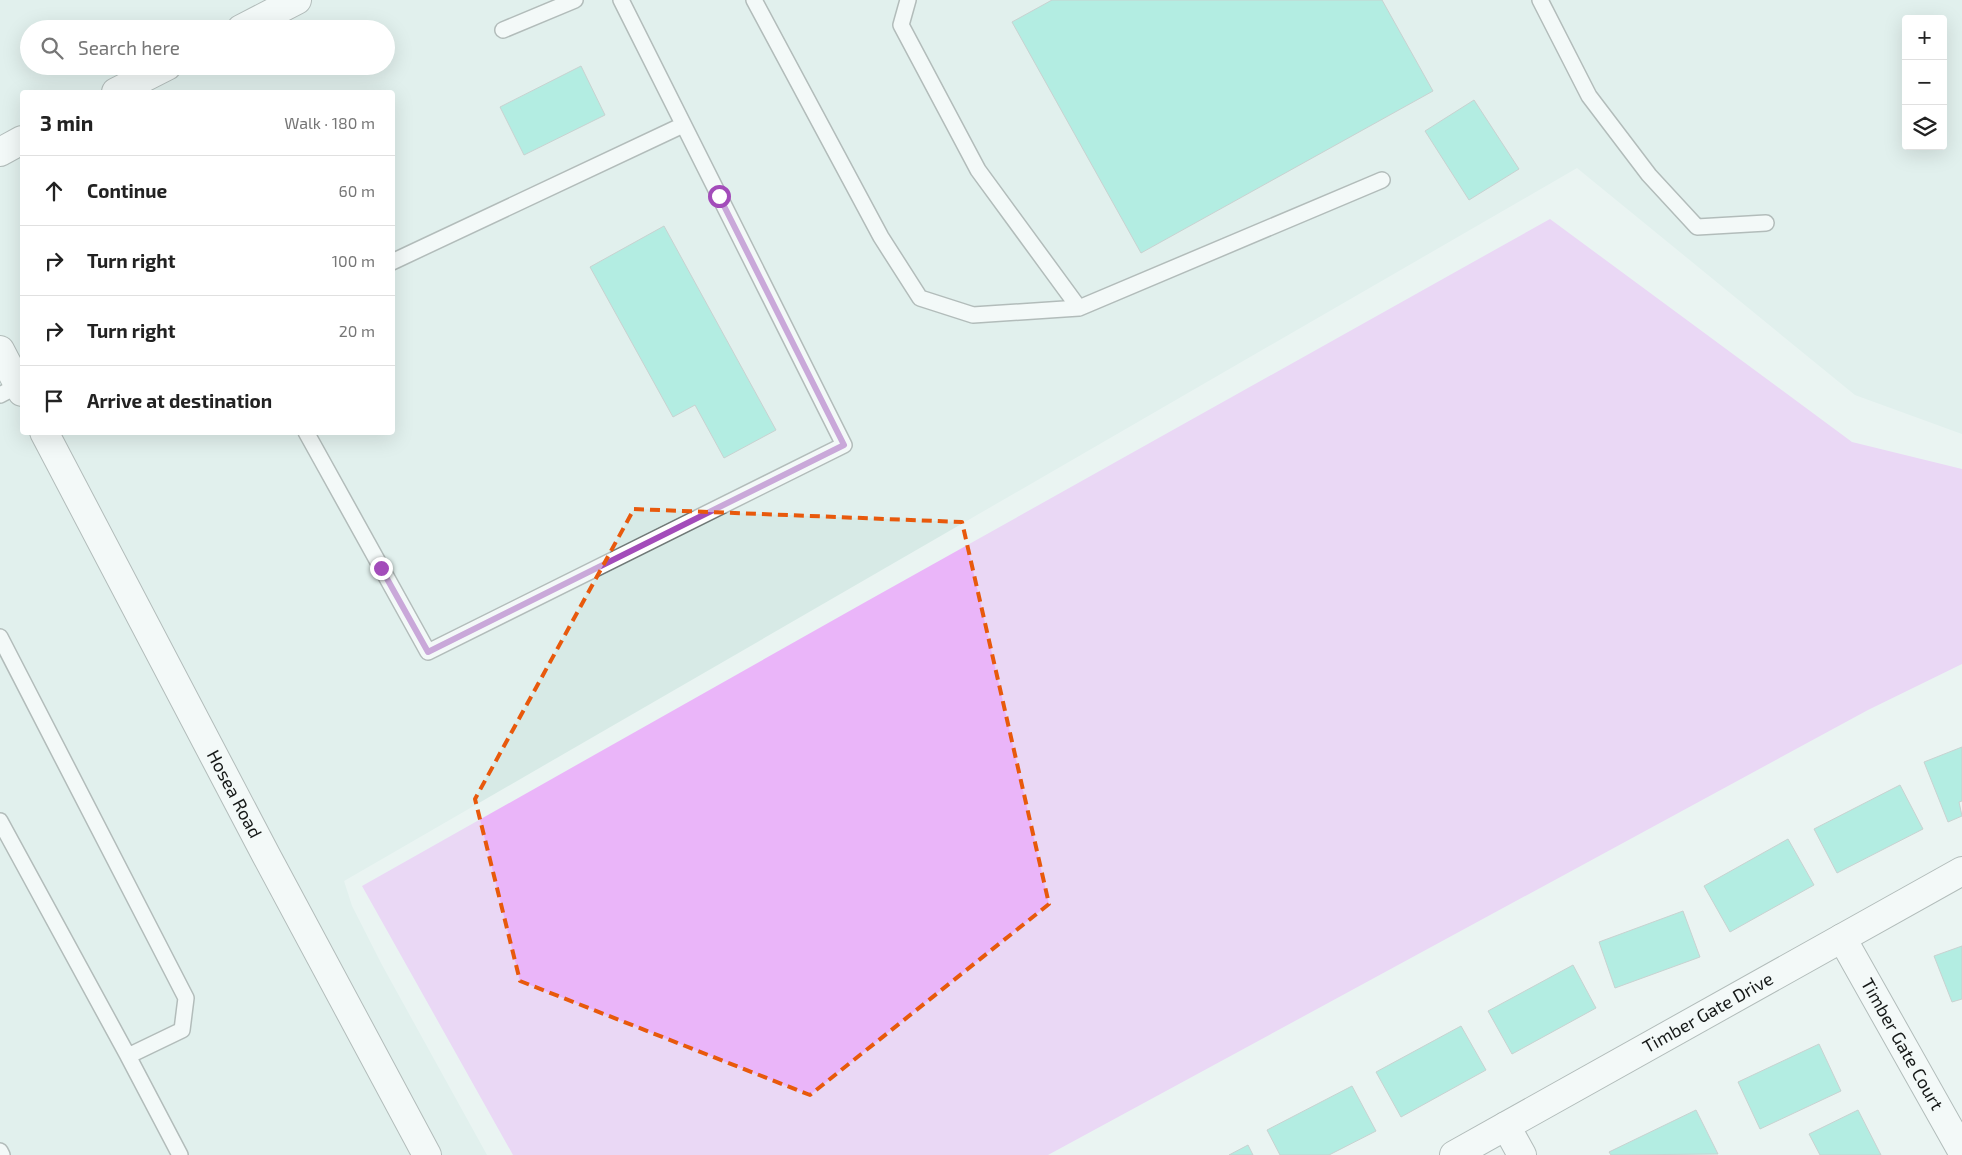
<!DOCTYPE html>
<meta charset="utf-8">
<style>
body{margin:0;font-family:"Exo 2",sans-serif;background:#f6f6f6;color:#222}
.controls{position:absolute;right:15px;top:15px;display:grid;overflow:hidden;border-radius:5px;box-shadow:0 5px 20px #0002}
.controls button{width:45px;height:45px;display:grid;place-items:center;padding:0;border:0;border-bottom:1px solid #e0e0e0;background:#fff;color:#222;font:25px sans-serif}
.stop{position:absolute;width:15px;height:15px;margin:-11px;border:4px solid #a34cba;border-radius:50%;background:#fff}
.stop.end{background:#a34cba;border-color:#fff;box-shadow:0 1px 5px #0008}
.list{margin:0;padding:0;list-style:none}
h2{display:flex;justify-content:space-between;align-items:center;height:65px;margin:0;padding:0 20px;font-size:21px}
h2 small{font-size:16px;font-weight:400;color:#767676}
.list li{display:grid;grid-template-columns:32px 1fr auto;gap:15px;align-items:center;box-sizing:border-box;height:70px;padding:0 20px;border-top:1px solid #e0e0e0}
.list b{display:block;font-size:19px;white-space:nowrap}
.list em{font-size:16px;font-style:normal;color:#767676}
.icon{flex:none;width:28px;height:28px;fill:none;stroke:currentColor;stroke-width:2;stroke-linecap:round;stroke-linejoin:round}
.map{position:relative;flex:none;width:1962px;height:1155px;overflow:hidden}
.search{position:absolute;background:#fff;box-shadow:0 5px 20px #0002;left:20px;top:20px;width:375px;height:55px;display:flex;align-items:center;gap:12px;box-sizing:border-box;padding:0 18px;border-radius:28px;color:#767676;font-size:19px}
.panel{position:absolute;background:#fff;box-shadow:0 5px 20px #0002;left:20px;top:90px;width:375px;height:345px;border-radius:5px}
.map>svg:first-child{display:block}
.built{fill:#d7eae6;fill-rule:evenodd}
.green{fill:#eab5f9}
.building{fill:#71e4cf;stroke:#9fa9a7}
.lines{fill:none;stroke-linecap:round;stroke-linejoin:round}
.lane-casing{stroke:#707977;stroke-width:18}
.street-casing{stroke:#707977;stroke-width:30}
.secondary-casing{stroke:#707977;stroke-width:30}
.lane{stroke:#fff;stroke-width:15}
.street{stroke:#fff;stroke-width:28}
.secondary{stroke:#fff;stroke-width:28}
.route{stroke:#a34cba;stroke-width:6}
.marked{fill:none;stroke:#e8590c;stroke-width:4;stroke-dasharray:10 6;stroke-linejoin:round}
.labels{text-anchor:middle;stroke-width:4;stroke-linejoin:round;paint-order:stroke}
.street-label{font-size:18px;fill:#161918;stroke:#eaf4f2}
</style>
<div class="map">
<svg width="1962" height="1155" viewBox="0 0 1962 1155">
<rect width="100%" height="100%" fill="#eaf4f2"/>
<path class="built" d="M0,0H1962V434L1855,395L1577,168L344,881L352,906L382,965L487,1155H0ZM1906,19H1943V146H1906ZM29,29H386V66H29ZM22,92H392V432H22Z"/>
<path class="green" d="M1550,219L1852,442L1962,469V664L1868,710L1048,1155H513L362,886L869,600Z"/>
<path class="building" d="M1052,0H1382L1433,91L1141,253L1012,22Z
M581,66L605,115L524,155L500,107Z
M1474,100L1519,169L1469,200L1425,131Z
M664,226L776,430L724,458L695,405L673,417L590,267Z
M1962,747V801L1959,802L1962,816L1948,822L1924,762Z
M1900,785L1923,829L1837,873L1814,829Z
M1788,839L1814,885L1730,932L1704,886Z
M1683,911L1700,957L1615,988L1599,942Z
M1962,946V999L1952,1002L1934,956Z
M1573,965L1596,1008L1512,1054L1488,1011Z
M1461,1026L1486,1070L1401,1117L1376,1072Z
M1819,1044L1841,1091L1760,1129L1738,1082Z
M1352,1086L1376,1131L1329,1155H1280L1267,1130Z
M1696,1110L1718,1154L1611,1155L1609,1152Z
M1858,1110L1881,1155H1820L1809,1134Z
M1248,1145L1253,1155H1229Z"/>
<g class="lines">
<g class="lane-casing">
<path id="lane" d="M754,0L881,237L920,298L973,315L1079,308L1382,180
M908,0L901,25L978,170L1079,308
M1540,0L1589,96L1649,175L1697,227L1766,223
M503,30L575,0
M392,262L683,125
M0,395L19,385
M306,432L428,652L844,445L621,0
M0,637L186,998L182,1030L128,1056L0,821
M128,1056L180,1155
M0,1151L2,1155"/>
</g>
<g class="street-casing">
<g id="street">
<path d="M241,29L297,0"/>
<path d="M116,92L167,66"/>
<path d="M0,152L22,140"/>
<path id="s1" d="M1842,938L1962,1151"/>
<path d="M1506,1126L1522,1155"/>
<path id="s2" d="M1454,1155L1962,871"/>
</g>
</g>
<g class="secondary-casing">
<g id="secondary">
<path d="M0,350L22,392"/>
<path id="s3" d="M44,432L266,855L427,1155"/>
</g>
</g>
<use href="#lane" class="lane"/>
<use href="#street" class="street"/>
<use href="#secondary" class="secondary"/>
</g>
<g class="lines">
<path class="route" d="M381,568L428,652L844,445L719,196"/>
</g>
<path d="M0 0H1962V1155H0ZM634,509L962,522L1049,904L810,1095L520,981L475,799Z" fill="#eaf4f2" fill-opacity=".55" fill-rule="evenodd"/>
<path class="marked" d="M634,509L962,522L1049,904L810,1095L520,981L475,799Z"/>
<g class="labels">
<g class="street-label">
<text dy="6" stroke="none"><textPath href="#s3" startOffset="409">Hosea Road</textPath></text>
<text dy="6" stroke="none"><textPath href="#s2" startOffset="291">Timber Gate Drive</textPath></text>
<text dy="6" stroke="none"><textPath href="#s1" startOffset="122">Timber Gate Court</textPath></text>
</g>
</g>
</svg>
<div class="controls">
<button>+</button>
<button>−</button>
<button><svg class="icon" aria-label="layers" viewBox="0 0 24 24"><path d="M12 4l9 5-9 5-9-5zM3 14l9 5 9-5"/></svg></button>
</div>
<div class="stop" style="left:719px;top:196px"></div>
<div class="stop end" style="left:381px;top:568px"></div>
<div class="search"><svg class="icon" aria-label="search" viewBox="0 0 24 24"><circle cx="10" cy="10" r="6"/><path d="M15 15l6 6"/></svg>Search here</div>
<section class="panel">
<h2>3 min<small>Walk · 180 m</small></h2>
<ul class="list">
<li><svg class="icon" aria-label="ahead" viewBox="0 0 24 24"><path d="M12 20V5M6 11l6-6 6 6"/></svg><div><b>Continue</b></div><em>60 m</em></li>
<li><svg class="icon" aria-label="right" viewBox="0 0 24 24"><path d="M7 20v-9h11M14 6l5 5-5 5"/></svg><div><b>Turn right</b></div><em>100 m</em></li>
<li><svg class="icon" aria-label="right" viewBox="0 0 24 24"><path d="M7 20v-9h11M14 6l5 5-5 5"/></svg><div><b>Turn right</b></div><em>20 m</em></li>
<li><svg class="icon" aria-label="arrive" viewBox="0 0 24 24"><path d="M6 21V4h12l-3 4 3 4H6"/></svg><div><b>Arrive at destination</b></div></li>
</ul>
</section>
</div>
